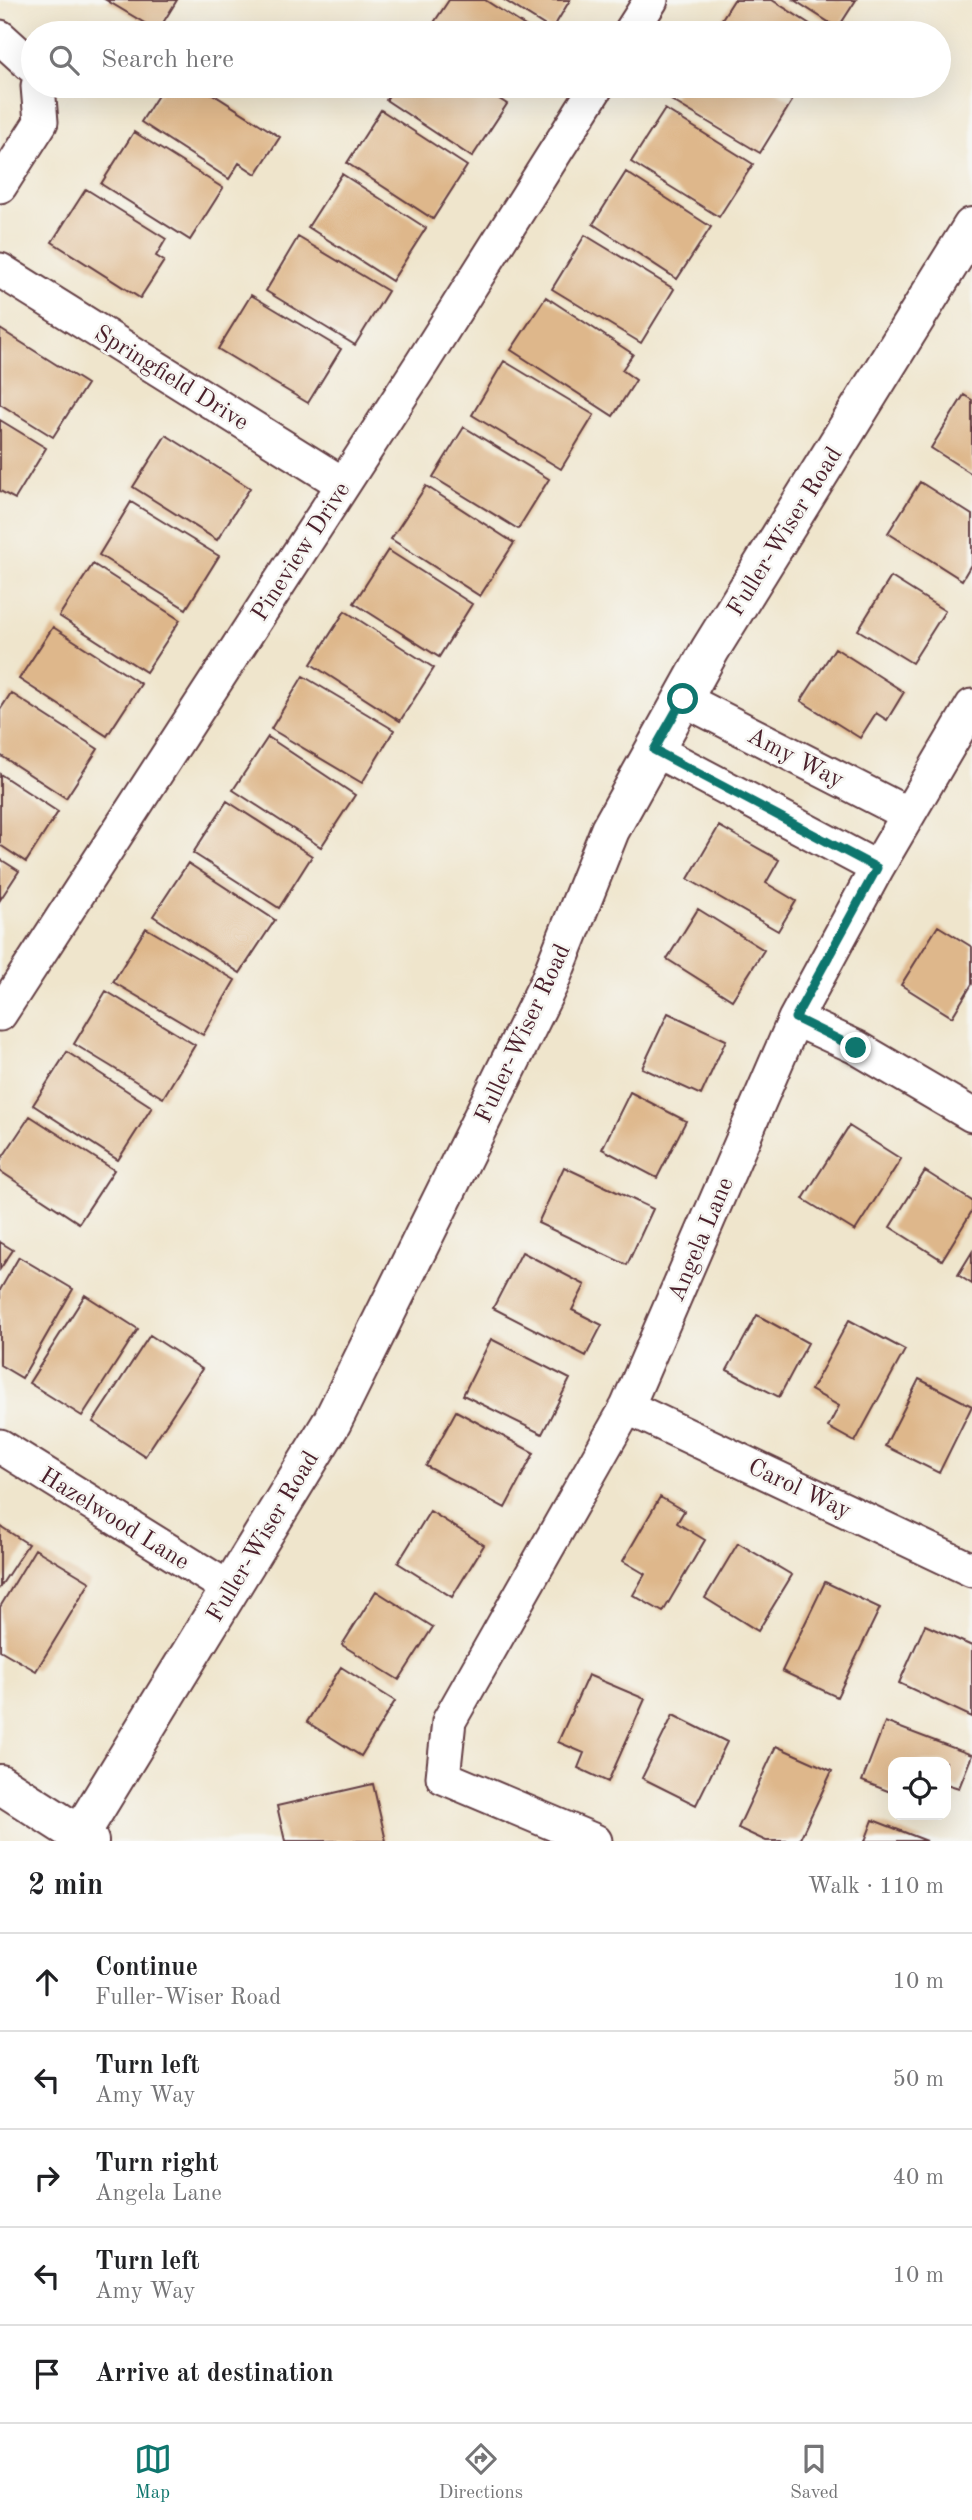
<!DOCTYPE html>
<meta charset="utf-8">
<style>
body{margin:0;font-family:"Old Standard TT",serif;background:#f6f6f6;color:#202124}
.controls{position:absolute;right:21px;bottom:21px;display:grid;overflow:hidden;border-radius:14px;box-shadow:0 7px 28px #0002}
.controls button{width:63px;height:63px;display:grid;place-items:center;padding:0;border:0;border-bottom:2px solid #e0e0e0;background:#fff;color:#202124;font:35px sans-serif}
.stop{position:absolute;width:21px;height:21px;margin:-16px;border:5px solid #0f766e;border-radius:50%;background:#fff}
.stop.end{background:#0f766e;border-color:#fff;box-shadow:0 2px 7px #0008}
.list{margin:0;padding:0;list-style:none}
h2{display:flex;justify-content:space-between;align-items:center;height:91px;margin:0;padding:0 28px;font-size:30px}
h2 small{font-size:23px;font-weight:400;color:#757577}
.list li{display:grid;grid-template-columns:46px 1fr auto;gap:21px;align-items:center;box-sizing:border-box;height:98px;padding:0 28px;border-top:2px solid #e0e0e0}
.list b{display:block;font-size:26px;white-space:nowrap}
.list p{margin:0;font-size:23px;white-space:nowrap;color:#757577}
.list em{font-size:23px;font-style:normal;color:#757577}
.icon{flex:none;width:38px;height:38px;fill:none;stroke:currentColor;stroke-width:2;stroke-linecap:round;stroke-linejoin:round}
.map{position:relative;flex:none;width:972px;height:1841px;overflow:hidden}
.search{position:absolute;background:#fff;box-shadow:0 7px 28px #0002;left:21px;right:21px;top:21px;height:77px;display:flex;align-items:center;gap:18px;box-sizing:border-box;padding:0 24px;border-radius:38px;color:#757577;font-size:26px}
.sheet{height:581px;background:#fff}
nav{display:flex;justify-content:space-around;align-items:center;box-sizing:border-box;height:98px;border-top:2px solid #e0e0e0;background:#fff;font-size:19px;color:#757577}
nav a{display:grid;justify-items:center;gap:4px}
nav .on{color:#0f766e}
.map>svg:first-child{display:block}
.building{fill:#deb78b}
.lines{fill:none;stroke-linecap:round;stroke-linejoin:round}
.street-casing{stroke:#633d43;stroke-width:37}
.secondary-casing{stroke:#633d43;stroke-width:42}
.street{stroke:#fff;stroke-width:33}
.secondary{stroke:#fff;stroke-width:38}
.route{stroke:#0f766e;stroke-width:9}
.labels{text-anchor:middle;stroke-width:5;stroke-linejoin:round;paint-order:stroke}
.street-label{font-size:24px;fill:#4a1f2b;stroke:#f6f6f2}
</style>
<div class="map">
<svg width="972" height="1841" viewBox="0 0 972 1841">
<rect width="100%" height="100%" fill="#f6f6f2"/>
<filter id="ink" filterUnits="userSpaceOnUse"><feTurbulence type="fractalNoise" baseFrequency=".0143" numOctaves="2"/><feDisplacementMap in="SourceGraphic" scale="14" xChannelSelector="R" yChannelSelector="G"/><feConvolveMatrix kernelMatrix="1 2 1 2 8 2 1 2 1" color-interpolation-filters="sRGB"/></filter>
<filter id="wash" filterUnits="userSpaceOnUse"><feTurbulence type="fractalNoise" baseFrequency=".00686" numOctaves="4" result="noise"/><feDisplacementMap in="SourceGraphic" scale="28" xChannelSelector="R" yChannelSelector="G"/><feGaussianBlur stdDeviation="1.57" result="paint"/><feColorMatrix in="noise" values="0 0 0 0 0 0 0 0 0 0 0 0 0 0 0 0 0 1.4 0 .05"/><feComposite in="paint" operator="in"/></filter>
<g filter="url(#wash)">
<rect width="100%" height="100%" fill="#efe5cc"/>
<g id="blocks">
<path class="building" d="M106,0H177L158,31Z
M449,0H485L536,33H427Z
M504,0H570L552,30Z
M734,0H772L824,33H713Z
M794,0H856L838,28Z
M164,86H200L280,137L256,174L239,163L229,179L141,122Z
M395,86H479L507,104L472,157L386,100Z
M680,86H768L792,101L760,153L671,100Z
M665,109L753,164L719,217L631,162Z
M381,110L467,166L433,219L347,163Z
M134,132L223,188L190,240L101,184Z
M626,172L711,227L677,279L593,224Z
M342,174L426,228L392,281L308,227Z
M86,189L166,239L156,256L164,261L140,298L52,242Z
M585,235L674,289L641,343L552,289Z
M298,237L388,291L355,345L266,291Z
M251,295L341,349L308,403L218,349Z
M546,297L633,354L622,370L636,380L613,416L511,350Z
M0,329L87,384L53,437L0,404Z
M504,361L594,415L561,469L472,415Z
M964,395L972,400V474L931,448Z
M0,420L46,448L15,499L0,491Z
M464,427L549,479L518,529L433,477Z
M166,435L250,488L217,540L133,487Z
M920,482L972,515V563L962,580L888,533Z
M426,486L514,543L480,596L391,539Z
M131,502L219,556L186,609L99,555Z
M388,550L472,604L439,657L354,603Z
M93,564L180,620L146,672L59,616Z
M891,577L945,611L912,663L858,630Z
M345,611L434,668L400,721L311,664Z
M53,627L141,684L107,736L19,679Z
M835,648L904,692L887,720L876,713L860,738L801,701Z
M303,676L394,730L362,783L271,729Z
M11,693L98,749L66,798L0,755V710Z
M268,737L355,795L321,847L233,790Z
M0,774L58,812L26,862L0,845Z
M227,801L312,856L279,908L193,853Z
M719,826L779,860L766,883L796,901L778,931L688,879Z
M0,859L19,871L0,900Z
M188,863L275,920L240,973L153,916Z
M698,909L764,950L732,1000L667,959Z
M938,926L972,947V984L952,1017L901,985Z
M146,928L235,980L203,1035L113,982Z
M106,991L195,1045L163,1098L74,1044Z
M668,1013L726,1040L701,1095L642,1068Z
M67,1052L152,1107L118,1160L33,1105Z
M630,1092L686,1121L657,1178L602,1149Z
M30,1116L114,1170L79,1223L0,1171V1161Z
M849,1126L901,1159L855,1231L803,1199Z
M564,1167L653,1209L627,1265L538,1223Z
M925,1171L972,1201V1211L942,1260L890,1227Z
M0,1242L13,1250L0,1269Z
M522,1252L585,1285L572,1310L602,1325L586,1356L493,1308Z
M972,1252V1284L958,1275Z
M19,1257L73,1289L22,1378L0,1365V1290Z
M85,1295L138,1329L82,1416L29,1383Z
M757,1315L808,1343L779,1397L727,1370Z
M849,1320L905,1350L855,1442L828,1427L839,1406L811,1390Z
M150,1335L202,1369L145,1456L93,1422Z
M491,1339L570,1379L542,1434L463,1395Z
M919,1379L972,1406L939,1473L885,1446Z
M456,1411L534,1453L505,1508L426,1466Z
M660,1497L684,1511L677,1523L705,1540L663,1612L633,1595L645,1574L623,1561Z
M430,1511L484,1545L452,1597L398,1563Z
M0,1526L28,1544L0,1587Z
M738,1543L792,1575L758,1631L705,1598Z
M35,1549L90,1582L36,1671L0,1650V1607Z
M825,1582L880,1608L837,1697L782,1671Z
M376,1591L433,1627L399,1680L342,1645Z
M925,1625L972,1646V1717L899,1683Z
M341,1667L395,1701L361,1756L307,1722Z
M588,1675L645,1699L608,1782L578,1768L584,1753L558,1742Z
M673,1715L727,1742L696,1805L642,1778Z
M885,1722L972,1755L959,1788L946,1784V1762H893V1793L862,1781Z
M776,1746L832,1771L799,1841H766L738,1828Z
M373,1784L386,1841H285L277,1806Z
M873,1820L927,1841H865Z"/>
</g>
</g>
<g filter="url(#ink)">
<use href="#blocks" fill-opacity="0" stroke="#633d43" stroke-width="2"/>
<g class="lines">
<g class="street-casing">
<path id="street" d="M630,33L651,0
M0,37L33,67
M0,186L41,122L38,86
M0,270L343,484
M683,699L908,814
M655,750L877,868
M0,1014L422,363L597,86
M795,1019L856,1047L972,1115
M627,1407L972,1570
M0,1446L230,1589
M595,1841L443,1777L449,1721L627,1407L795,1019L877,868L972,706"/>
</g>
<g class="secondary-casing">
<path id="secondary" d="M0,1784L89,1841
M76,1841L332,1422L549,983L610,830L710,650L972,227"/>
</g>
<use href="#street" class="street"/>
<use href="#secondary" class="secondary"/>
</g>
</g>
<g class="lines" filter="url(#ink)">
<path class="route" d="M683,699L654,750L877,868L795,1018L856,1048"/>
</g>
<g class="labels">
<g class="street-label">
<text transform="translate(172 377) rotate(32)" y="8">Springfield Drive</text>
<text transform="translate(784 531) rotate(-58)" y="8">Fuller-Wiser Road</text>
<text transform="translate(300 551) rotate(-57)" y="8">Pineview Drive</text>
<text transform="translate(796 757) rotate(27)" y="8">Amy Way</text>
<text transform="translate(522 1033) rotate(-65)" y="8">Fuller-Wiser Road</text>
<text transform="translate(700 1239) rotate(-67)" y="8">Angela Lane</text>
<text transform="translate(800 1488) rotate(25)" y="8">Carol Way</text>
<text transform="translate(115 1518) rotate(32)" y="8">Hazelwood Lane</text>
<text transform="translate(262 1536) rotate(-59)" y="8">Fuller-Wiser Road</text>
</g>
</g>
</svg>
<div class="controls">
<button><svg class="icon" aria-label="locate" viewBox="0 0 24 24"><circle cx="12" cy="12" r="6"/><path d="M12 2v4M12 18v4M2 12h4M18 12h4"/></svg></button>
</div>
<div class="stop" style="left:683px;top:699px"></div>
<div class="stop end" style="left:856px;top:1048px"></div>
<div class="search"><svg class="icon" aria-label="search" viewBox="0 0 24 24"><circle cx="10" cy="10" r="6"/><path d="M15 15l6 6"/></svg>Search here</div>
</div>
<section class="sheet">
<h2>2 min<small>Walk · 110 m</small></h2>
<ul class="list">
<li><svg class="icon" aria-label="ahead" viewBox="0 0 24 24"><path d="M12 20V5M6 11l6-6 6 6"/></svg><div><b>Continue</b><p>Fuller-Wiser Road</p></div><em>10 m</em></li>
<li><svg class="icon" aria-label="left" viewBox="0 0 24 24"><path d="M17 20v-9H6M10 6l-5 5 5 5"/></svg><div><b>Turn left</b><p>Amy Way</p></div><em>50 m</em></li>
<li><svg class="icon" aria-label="right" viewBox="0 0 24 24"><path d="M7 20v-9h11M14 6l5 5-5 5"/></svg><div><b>Turn right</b><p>Angela Lane</p></div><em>40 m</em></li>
<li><svg class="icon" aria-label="left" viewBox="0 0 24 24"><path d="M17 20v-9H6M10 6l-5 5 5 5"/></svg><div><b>Turn left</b><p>Amy Way</p></div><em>10 m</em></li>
<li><svg class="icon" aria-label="arrive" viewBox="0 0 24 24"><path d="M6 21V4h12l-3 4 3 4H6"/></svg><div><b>Arrive at destination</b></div></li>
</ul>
</section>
<nav>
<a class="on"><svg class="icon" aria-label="map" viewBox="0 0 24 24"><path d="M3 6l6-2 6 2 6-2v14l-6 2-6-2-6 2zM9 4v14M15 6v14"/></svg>Map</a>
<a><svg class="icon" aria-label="directions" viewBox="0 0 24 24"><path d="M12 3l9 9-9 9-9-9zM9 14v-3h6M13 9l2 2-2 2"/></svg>Directions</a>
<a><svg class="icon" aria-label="saved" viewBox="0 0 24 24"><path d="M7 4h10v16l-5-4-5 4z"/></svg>Saved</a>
</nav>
